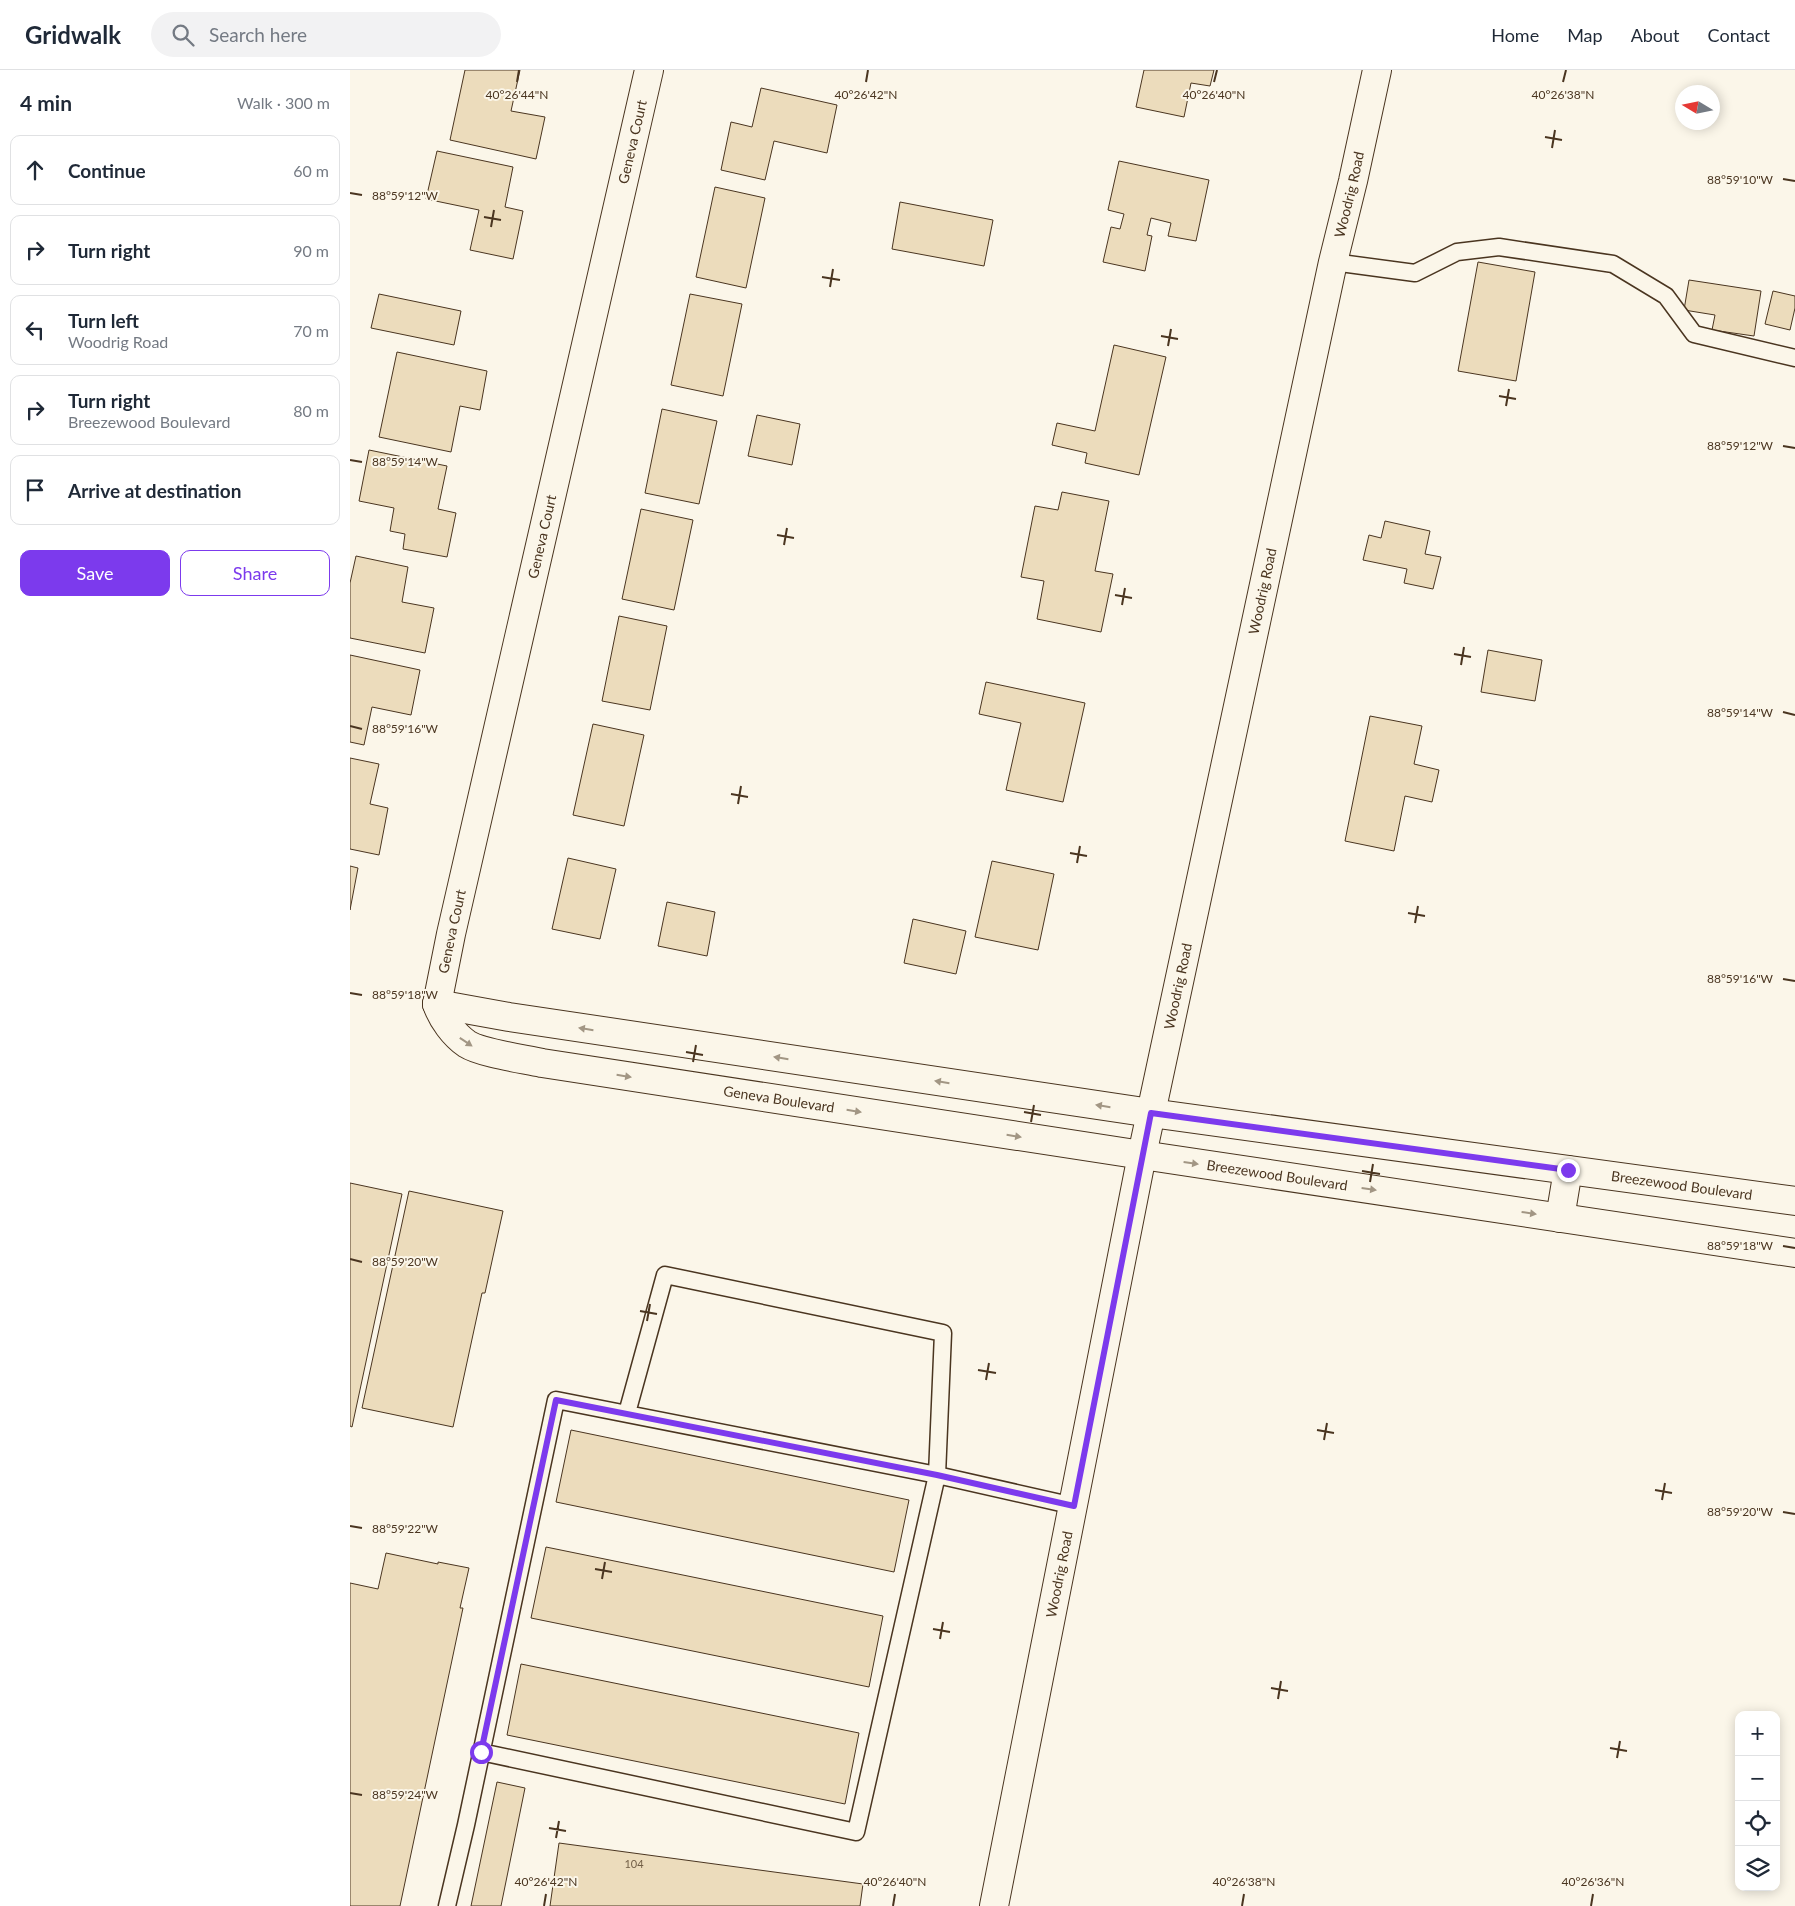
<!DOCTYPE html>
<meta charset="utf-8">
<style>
body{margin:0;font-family:Lato,sans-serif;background:#f2f2f3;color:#1f2937}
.controls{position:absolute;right:15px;bottom:15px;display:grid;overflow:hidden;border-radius:10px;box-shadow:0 2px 12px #0003}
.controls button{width:45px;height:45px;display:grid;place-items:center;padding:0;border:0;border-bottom:1px solid #e0e1e3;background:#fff;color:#1f2937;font:25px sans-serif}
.compass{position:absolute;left:1325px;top:15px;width:45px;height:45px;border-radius:50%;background:#fff;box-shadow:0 2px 12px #0003;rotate:280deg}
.stop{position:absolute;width:15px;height:15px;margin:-11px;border:4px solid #7c3aed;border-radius:50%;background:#fff}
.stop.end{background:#7c3aed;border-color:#fff;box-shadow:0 1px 5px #0008}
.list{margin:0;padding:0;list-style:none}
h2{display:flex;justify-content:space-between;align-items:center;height:65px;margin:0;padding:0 20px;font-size:21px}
h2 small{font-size:16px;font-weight:400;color:#747a83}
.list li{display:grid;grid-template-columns:32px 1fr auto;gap:15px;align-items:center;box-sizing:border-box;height:70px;margin:0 10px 10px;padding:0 10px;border:1px solid #e0e1e3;border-radius:10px}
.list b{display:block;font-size:19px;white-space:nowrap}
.list p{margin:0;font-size:16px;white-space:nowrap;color:#747a83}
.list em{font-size:16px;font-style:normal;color:#747a83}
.actions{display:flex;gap:10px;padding:15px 20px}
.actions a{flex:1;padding:11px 0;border:1px solid #7c3aed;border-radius:10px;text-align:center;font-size:18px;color:#7c3aed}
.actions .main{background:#7c3aed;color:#fff}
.icon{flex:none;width:28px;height:28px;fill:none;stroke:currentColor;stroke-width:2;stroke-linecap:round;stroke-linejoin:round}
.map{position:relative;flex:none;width:1445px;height:1836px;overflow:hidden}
header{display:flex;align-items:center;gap:30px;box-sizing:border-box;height:70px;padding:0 25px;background:#fff;border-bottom:1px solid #e0e1e3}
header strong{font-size:24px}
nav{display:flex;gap:28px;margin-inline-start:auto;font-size:18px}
.search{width:350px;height:45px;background:#f2f2f3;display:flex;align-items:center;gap:12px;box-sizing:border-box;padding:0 18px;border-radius:28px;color:#747a83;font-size:19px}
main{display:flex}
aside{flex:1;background:#fff}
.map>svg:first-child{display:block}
.building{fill:#ecdcbc;stroke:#4a3520}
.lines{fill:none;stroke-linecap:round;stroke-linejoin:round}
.lane-casing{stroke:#4a3520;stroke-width:19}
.street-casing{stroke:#4a3520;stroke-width:30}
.secondary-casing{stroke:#4a3520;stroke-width:30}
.lane{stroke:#fbf6e9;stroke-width:16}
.street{stroke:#fbf6e9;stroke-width:28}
.secondary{stroke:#fbf6e9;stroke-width:28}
.oneway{fill:#a29684}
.route{stroke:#7c3aed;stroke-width:6}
.ticks{fill:none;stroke:#4a3520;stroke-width:2}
.labels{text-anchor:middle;stroke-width:4;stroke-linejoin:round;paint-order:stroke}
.number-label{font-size:11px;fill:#725f47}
.street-label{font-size:14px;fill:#4a3520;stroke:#fbf6e9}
.ticks-label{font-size:12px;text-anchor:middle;fill:#4a3520;stroke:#fbf6e9;stroke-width:4;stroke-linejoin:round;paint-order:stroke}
</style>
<header>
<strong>Gridwalk</strong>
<div class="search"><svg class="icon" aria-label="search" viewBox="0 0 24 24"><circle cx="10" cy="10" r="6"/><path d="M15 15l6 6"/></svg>Search here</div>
<nav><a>Home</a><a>Map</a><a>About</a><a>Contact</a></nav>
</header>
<main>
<aside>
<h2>4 min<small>Walk · 300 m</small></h2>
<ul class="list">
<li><svg class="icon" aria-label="ahead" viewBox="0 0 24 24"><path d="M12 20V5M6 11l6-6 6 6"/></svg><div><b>Continue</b></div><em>60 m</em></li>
<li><svg class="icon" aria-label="right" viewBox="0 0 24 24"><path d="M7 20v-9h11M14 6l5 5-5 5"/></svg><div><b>Turn right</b></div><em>90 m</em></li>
<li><svg class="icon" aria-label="left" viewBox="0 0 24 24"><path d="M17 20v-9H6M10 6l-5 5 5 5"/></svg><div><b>Turn left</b><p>Woodrig Road</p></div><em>70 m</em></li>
<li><svg class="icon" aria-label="right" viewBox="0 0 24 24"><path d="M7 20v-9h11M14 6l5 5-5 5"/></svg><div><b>Turn right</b><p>Breezewood Boulevard</p></div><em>80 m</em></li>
<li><svg class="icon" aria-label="arrive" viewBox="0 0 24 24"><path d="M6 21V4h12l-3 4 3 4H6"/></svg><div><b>Arrive at destination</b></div></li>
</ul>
<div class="actions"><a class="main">Save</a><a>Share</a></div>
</aside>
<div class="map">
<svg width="1445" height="1836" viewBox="0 0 1445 1836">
<rect width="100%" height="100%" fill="#fbf6e9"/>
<path class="building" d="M115,0H170L161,41L195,47L186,89L100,70Z
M794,0H864L860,16L841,13L834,47L786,37Z
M411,18L487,35L477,83L424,71L415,110L371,100L381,52L402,57Z
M87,81L163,97L155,137L173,141L163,189L120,180L129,140L76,129Z
M769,91L859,110L846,171L818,166L821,153L801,148L797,165L802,166L795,201L753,192L761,157L770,159L774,144L758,140Z
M365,117L415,128L396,218L346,207Z
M550,132L643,150L634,196L542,179Z
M1128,192L1185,202L1166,311L1108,301Z
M1339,210L1411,221L1404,266L1362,260L1365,245L1334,240Z
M1423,221L1445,226V238L1440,260L1415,254Z
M29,224L111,241L104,275L21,258Z
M340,224L392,234L373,326L321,315Z
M764,275L816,287L789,405L735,393L737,383L702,375L707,353L745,361Z
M47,282L137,301L130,340L110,336L101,382L29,367Z
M312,339L367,351L349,434L295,423Z
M407,345L450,354L442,395L398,386Z
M19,380L97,396L88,439L106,443L97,487L53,479L55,464L40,461L44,438L9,431Z
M712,422L759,431L745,501L763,504L751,562L687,549L694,511L671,507L685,436L708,440Z
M291,439L343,450L324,540L272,529Z
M1035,451L1080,461L1075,484L1091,487L1083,519L1054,513L1057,499L1013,490L1019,465L1031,468Z
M6,486L58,497L52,532L84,538L75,583L0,568V513Z
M269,546L317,556L300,640L252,631Z
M1138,580L1192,590L1185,631L1131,622Z
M0,585L70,600L61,645L22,637L14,675L0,672Z
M636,612L735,633L713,732L656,720L671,653L629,644Z
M1020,646L1072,656L1064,694L1089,700L1082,732L1055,726L1044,781L995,771Z
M243,654L294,665L274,756L223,745Z
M0,688L29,694L20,734L38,738L29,785L0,779Z
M218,788L266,799L250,869L202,859Z
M642,791L704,804L688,880L625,867Z
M0,796L8,798L0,840Z
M317,832L365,842L357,886L308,876Z
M563,849L616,861L606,904L554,893Z
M0,1113L52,1124L2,1357L0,1356Z
M59,1121L153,1141L135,1223H132L103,1357L12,1338Z
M221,1360L559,1430L544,1502L206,1432Z
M196,1477L533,1546L519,1617L181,1548Z
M36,1483L88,1494V1492L119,1498L110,1538H113L50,1836H0V1513L28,1519Z
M171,1594L509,1663L495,1734L157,1665Z
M147,1712L175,1718L151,1836H121Z
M209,1773L513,1814L510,1836H200Z"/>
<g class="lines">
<g class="lane-casing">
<path id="lane" d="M983,192L1065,203L1107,182L1149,177L1263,194L1316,226L1344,264L1445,288
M131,1682L506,1762L587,1405L593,1263L315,1205L277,1343
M97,1836L116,1755L206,1330L587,1405L724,1436"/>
</g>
<g class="street-casing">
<g id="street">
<path id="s1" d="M87,934C92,949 104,965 117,974C131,983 174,989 192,993L792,1085L1445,1183"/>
<path id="s2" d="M87,934L159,947L801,1043L1445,1131"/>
<path id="s3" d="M87,934L101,864L299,0"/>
<path d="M1210,1148L1218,1100"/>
</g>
</g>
<g class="secondary-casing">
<g id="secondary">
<path id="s4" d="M644,1836L792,1085L983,192L1003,111L1027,0"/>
</g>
</g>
<use href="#lane" class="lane"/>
<use href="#street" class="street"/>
<use href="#secondary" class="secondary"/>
</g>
<defs><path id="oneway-solid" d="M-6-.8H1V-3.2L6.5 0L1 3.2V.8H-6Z" transform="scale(1.25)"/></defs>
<g class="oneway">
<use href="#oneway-solid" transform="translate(236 959) rotate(-171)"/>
<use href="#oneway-solid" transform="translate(116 972) rotate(34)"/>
<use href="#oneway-solid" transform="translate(431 988) rotate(-171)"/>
<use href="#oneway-solid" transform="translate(274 1006) rotate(9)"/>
<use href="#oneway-solid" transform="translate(592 1012) rotate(-171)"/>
<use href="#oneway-solid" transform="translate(753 1036) rotate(-171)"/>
<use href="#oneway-solid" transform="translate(504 1041) rotate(9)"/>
<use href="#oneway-solid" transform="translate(664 1066) rotate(9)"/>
<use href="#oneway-solid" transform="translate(841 1093) rotate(8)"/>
<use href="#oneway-solid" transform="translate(1019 1119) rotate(8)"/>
<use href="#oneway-solid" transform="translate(1179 1143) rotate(8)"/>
</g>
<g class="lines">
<path class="route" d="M131,1682L206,1330L587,1405L724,1436L801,1043L1218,1100"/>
</g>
<path class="ticks" d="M167,12L169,0M516,12L518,0M864,12L867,0M1213,12L1216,0M1195,67L1212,70M1202,78L1205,60M1433,109L1445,111M0,123L12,125M134,147L151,150M141,157L144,140M472,207L490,210M480,217L483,199M811,266L828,269M818,276L821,259M1149,326L1166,329M1156,336L1159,319M1433,376L1445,378M0,390L12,392M427,465L444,468M434,475L437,458M765,525L782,528M772,535L775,518M1104,584L1121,587M1111,595L1114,577M1433,642L1445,645M0,656L12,659M381,724L398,727M388,734L391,716M720,783L737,786M727,793L730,776M1058,843L1075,846M1065,853L1068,836M1433,909L1445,911M0,923L12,925M336,982L353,985M343,992L346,975M674,1042L691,1045M681,1052L684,1035M1012,1101L1030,1104M1020,1112L1023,1094M1433,1176L1445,1178M0,1189L12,1192M290,1241L307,1244M297,1251L300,1234M628,1300L646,1303M636,1310L639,1293M967,1360L984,1363M974,1370L977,1353M1305,1420L1322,1423M1312,1430L1315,1413M1433,1442L1445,1444M0,1456L12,1458M245,1499L262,1502M252,1509L255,1492M583,1559L600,1562M590,1569L593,1552M921,1618L938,1621M928,1629L931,1611M1260,1678L1277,1681M1267,1688L1270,1671M0,1723L12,1725M199,1758L216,1761M206,1768L209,1751M194,1836L196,1824M543,1836L545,1824M892,1836L894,1824M1241,1836L1243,1824"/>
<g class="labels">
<g class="number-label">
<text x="284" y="1798">104</text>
</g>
<g class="street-label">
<text dy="5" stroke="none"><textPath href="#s3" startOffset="884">Geneva Court</textPath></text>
<text dy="5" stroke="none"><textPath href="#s4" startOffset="1748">Woodrig Road</textPath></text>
<text dy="5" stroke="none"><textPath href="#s3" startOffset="479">Geneva Court</textPath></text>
<text dy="5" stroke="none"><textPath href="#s4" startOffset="1342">Woodrig Road</textPath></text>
<text dy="5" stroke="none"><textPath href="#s3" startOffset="74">Geneva Court</textPath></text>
<text dy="5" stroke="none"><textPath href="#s4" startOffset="938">Woodrig Road</textPath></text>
<text dy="5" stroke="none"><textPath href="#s1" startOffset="368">Geneva Boulevard</textPath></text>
<text dy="5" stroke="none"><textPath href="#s1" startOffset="872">Breezewood Boulevard</textPath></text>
<text dy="5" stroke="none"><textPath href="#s2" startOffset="1258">Breezewood Boulevard</textPath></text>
<text dy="5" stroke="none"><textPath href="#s4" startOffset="338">Woodrig Road</textPath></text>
</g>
</g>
<g class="ticks-label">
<text x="516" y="29">40°26'42"N</text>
<text x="864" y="29">40°26'40"N</text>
<text x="1213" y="29">40°26'38"N</text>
<text x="167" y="29">40°26'44"N</text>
<text x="1390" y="114">88°59'10"W</text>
<text x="55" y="130">88°59'12"W</text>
<text x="1390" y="380">88°59'12"W</text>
<text x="55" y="396">88°59'14"W</text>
<text x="1390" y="647">88°59'14"W</text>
<text x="55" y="663">88°59'16"W</text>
<text x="1390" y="913">88°59'16"W</text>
<text x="55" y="929">88°59'18"W</text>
<text x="1390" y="1180">88°59'18"W</text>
<text x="55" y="1196">88°59'20"W</text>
<text x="1390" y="1446">88°59'20"W</text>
<text x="55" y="1463">88°59'22"W</text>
<text x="55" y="1729">88°59'24"W</text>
<text x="196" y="1816">40°26'42"N</text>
<text x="545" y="1816">40°26'40"N</text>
<text x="894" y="1816">40°26'38"N</text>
<text x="1243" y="1816">40°26'36"N</text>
</g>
</svg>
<div class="controls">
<button>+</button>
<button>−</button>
<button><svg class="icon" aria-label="locate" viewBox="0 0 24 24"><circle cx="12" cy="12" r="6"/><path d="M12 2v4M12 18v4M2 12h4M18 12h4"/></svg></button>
<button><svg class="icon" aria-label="layers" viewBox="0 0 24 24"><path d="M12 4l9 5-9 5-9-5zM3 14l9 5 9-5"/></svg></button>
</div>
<svg class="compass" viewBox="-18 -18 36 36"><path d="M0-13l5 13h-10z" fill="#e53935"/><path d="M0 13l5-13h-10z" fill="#747a83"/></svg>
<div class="stop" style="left:131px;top:1682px"></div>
<div class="stop end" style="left:1218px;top:1100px"></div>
</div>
</main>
